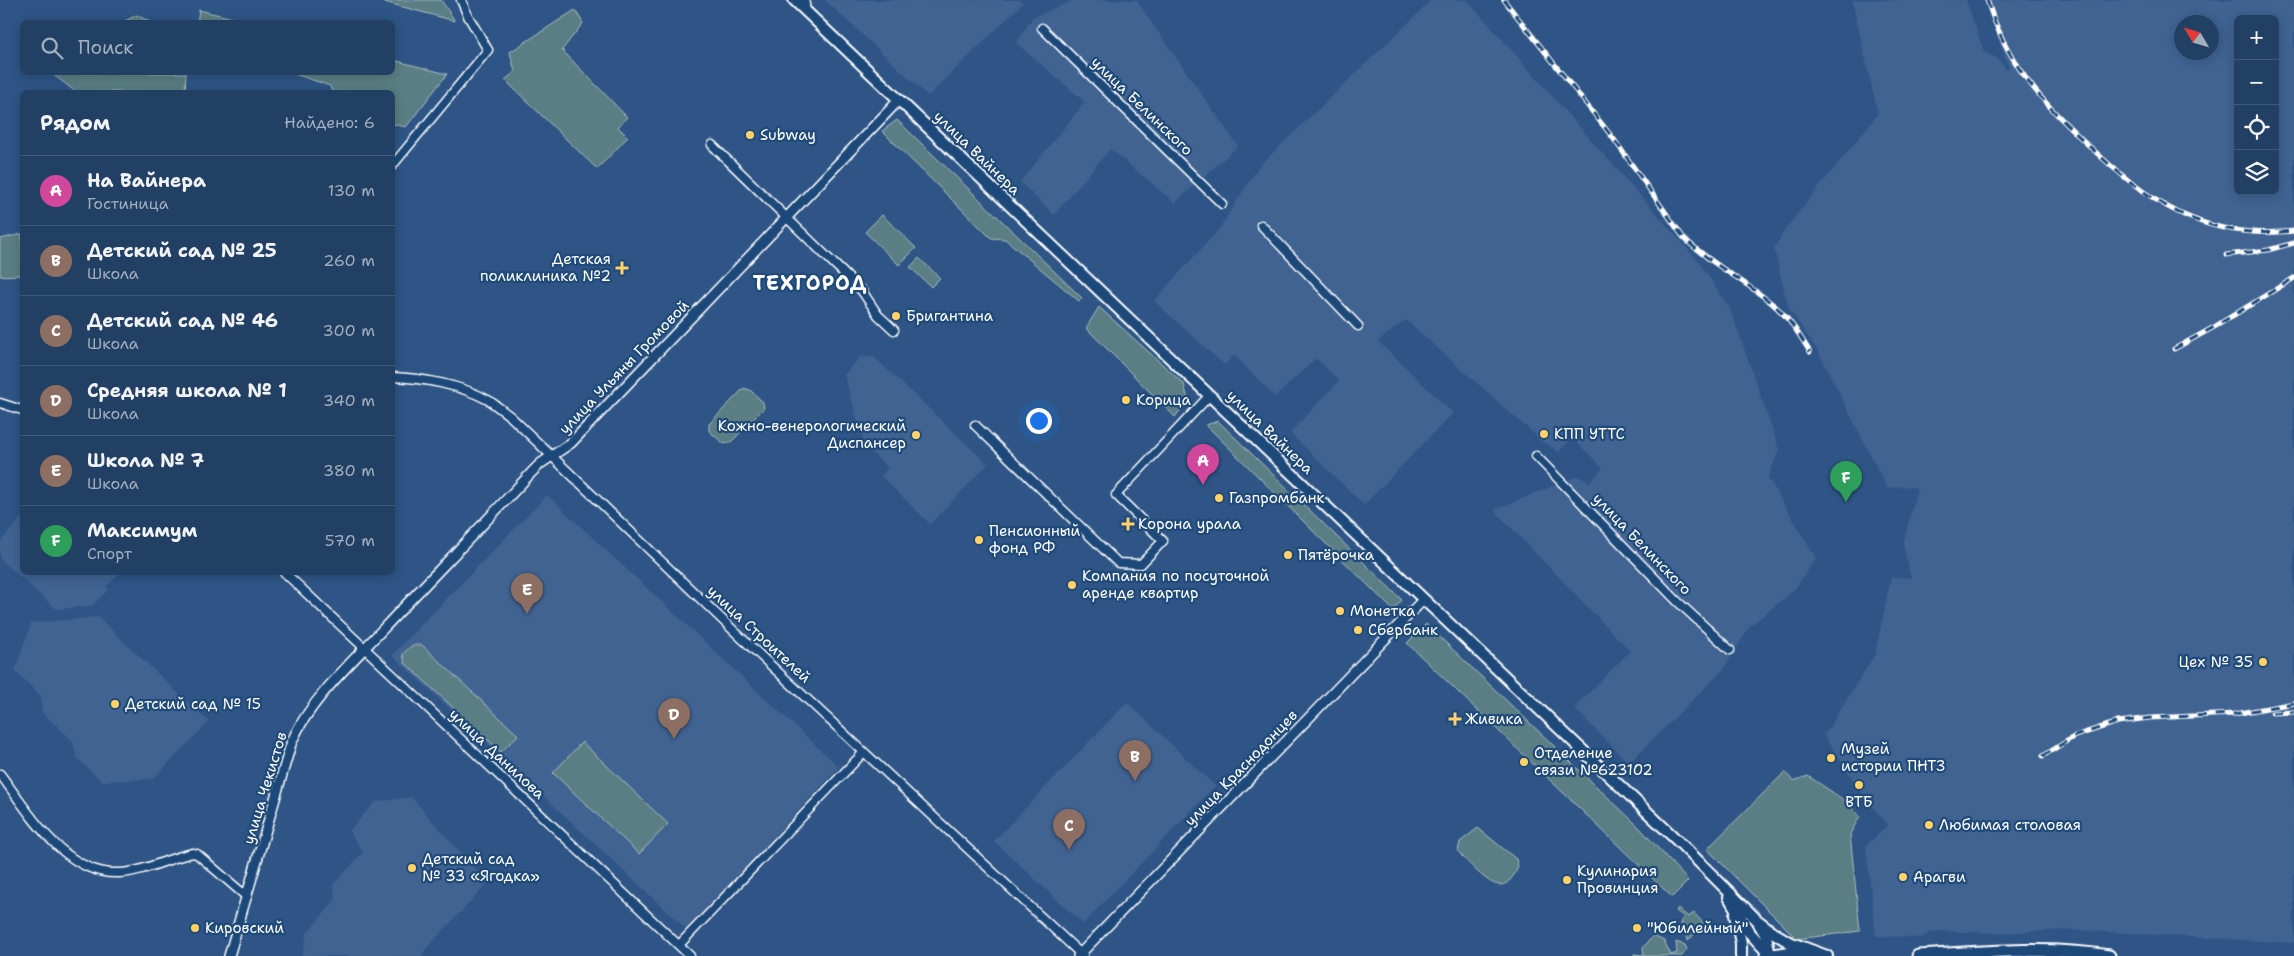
<!DOCTYPE html>
<html lang="ru">
<meta charset="utf-8">
<style>
body{margin:0;font-family:"Shantell Sans",sans-serif;background:#2e4b6d;color:#f1f3f6}
.controls{position:absolute;right:15px;top:15px;display:grid;overflow:hidden;border-radius:8px;box-shadow:0 2px 12px #0003}
.controls button{width:45px;height:45px;display:grid;place-items:center;padding:0;border:0;border-bottom:1px solid #3f5978;background:#224064;color:#f1f3f6;font:25px sans-serif}
.compass{position:absolute;left:2174px;top:15px;width:45px;height:45px;border-radius:50%;background:#224064;box-shadow:0 2px 12px #0003;rotate:308deg}
.you{position:absolute;left:1038px;top:420px;width:18px;height:18px;margin:-12px;border:4px solid #fff;border-radius:50%;background:#1a73e8;box-shadow:0 0 0 8px #1a73e833}
.badge{display:grid;place-items:center;width:32px;height:32px;border-radius:50%;background:#8c9099;color:#fff;font-size:16px;font-weight:700}
.pin{position:absolute;translate:-50% -41px;filter:drop-shadow(0 1px 2px #0008)}
.pin::after{content:'';position:absolute;top:26px;width:18px;height:15px;background:inherit;clip-path:polygon(0 0,100% 0,50% 100%)}
.list{margin:0;padding:0;list-style:none}
h2{display:flex;justify-content:space-between;align-items:center;height:65px;margin:0;padding:0 20px;font-size:21px}
h2 small{font-size:16px;font-weight:400;color:#a2afbf}
.list li{display:grid;grid-template-columns:32px 1fr auto;gap:15px;align-items:center;box-sizing:border-box;height:70px;padding:0 20px;border-top:1px solid #3f5978}
.list b{display:block;font-size:19px;white-space:nowrap}
.list p{margin:0;font-size:16px;white-space:nowrap;color:#a2afbf}
.list em{font-size:16px;font-style:normal;color:#a2afbf}
.icon{flex:none;width:28px;height:28px;fill:none;stroke:currentColor;stroke-width:2;stroke-linecap:round;stroke-linejoin:round}
.map{position:relative;flex:none;width:2294px;height:956px;overflow:hidden}
.search{position:absolute;background:#224064;box-shadow:0 2px 12px #0003;left:20px;top:20px;width:375px;height:55px;display:flex;align-items:center;gap:12px;box-sizing:border-box;padding:0 18px;border-radius:8px;color:#a2afbf;font-size:19px}
.panel{position:absolute;background:#224064;box-shadow:0 2px 12px #0003;left:20px;top:90px;width:375px;height:485px;border-radius:8px}
.map>svg:first-child{display:block}
.built{fill:#406392;fill-rule:evenodd}
.green{fill:#5a7e83;stroke:#acbec1}
.lines{fill:none;stroke-linecap:round;stroke-linejoin:round}
.minor-casing{stroke:#fff;stroke-width:11}
.tertiary-casing{stroke:#fff;stroke-width:12}
.secondary-casing{stroke:#fff;stroke-width:14}
.primary-casing{stroke:#fff;stroke-width:15}
.minor{stroke:#1f4a7a;stroke-width:8}
.tertiary{stroke:#1f4a7a;stroke-width:9}
.secondary{stroke:#1f4a7a;stroke-width:10}
.primary{stroke:#1f4a7a;stroke-width:11}
.rail-casing{stroke:#fff;stroke-width:5}
.rail{stroke:#1f4a7a;stroke-width:3;stroke-dasharray:9;stroke-linecap:butt}
.poi-dot{fill:#ffd166;stroke:#1f4a7a;stroke-width:2}
.labels{text-anchor:middle;stroke-width:4.5;stroke-linejoin:round;paint-order:stroke}
.street-label{font-size:15px;fill:#fff;stroke:#1f4a7a}
.poi-label{font-size:15px;fill:#fff;stroke:#1f4a7a;text-anchor:start}
.district-label{font-size:20px;font-weight:bold;letter-spacing:1px;fill:#fff;stroke:#1f4a7a}
</style>
<div class="map">
<svg width="2294" height="956" viewBox="0 0 2294 956">
<rect width="100%" height="100%" fill="#2e5586"/>
<filter id="ink" filterUnits="userSpaceOnUse"><feTurbulence type="fractalNoise" baseFrequency=".02" numOctaves="2"/><feDisplacementMap in="SourceGraphic" scale="10" xChannelSelector="R" yChannelSelector="G"/><feConvolveMatrix kernelMatrix="1 2 1 2 8 2 1 2 1" color-interpolation-filters="sRGB"/></filter>
<g filter="url(#ink)">
<path class="built" d="M825,0H1019L1023,3L928,96Z
M1074,0H1136L1238,146L1175,203L1110,149L1054,215L1020,182L1085,102L1016,43L1033,17Z
M1432,0H1467L1700,263L1731,311L1779,449L1768,478L1816,558L1795,589L1750,626L1723,670L1629,763L1574,708L1630,651L1494,510L1577,476L1590,482L1603,468L1572,438L1559,452L1543,442L1406,320L1378,341L1453,413L1364,505L1290,433L1339,381L1316,358L1275,397L1234,355L1224,365L1154,301L1220,228L1259,166Z
M1852,0H1966L1984,52L1997,58L2007,70L2009,67L1983,0H2294V943L2072,930L1997,933L1933,931L1922,938L1876,936L1866,846L1888,825L1865,798L1819,728L1825,734L1875,654L1891,577L1911,578L1903,545L1917,488L1904,486L1887,488L1818,351L1788,307L1774,248L1786,228L1878,114ZM2238,19H2275V191H2238ZM2182,22H2212V52H2182Z
M873,356L988,464L930,524L881,476L888,468L865,446L844,375L860,357Z
M547,495L839,767L687,930L392,655Z
M22,517V572L120,573L106,587L108,590L92,606L56,609L0,559V542Z
M98,617L209,722L153,779L101,781L77,758L73,741L42,712L41,696L15,671L31,623Z
M1127,702L1215,786L1083,924L994,841Z
M411,797L488,883L425,950L422,956H302L307,933L336,899L333,885L363,852L349,831L375,802Z"/>
<path class="green" d="M377,0H441L455,21Z
M199,10L249,22H197Z
M575,10L583,23L562,50L627,117L618,127L628,137L597,169L505,80L515,72L510,52Z
M137,15L150,22H123Z
M393,60L447,74L406,127L393,124L392,92H332L330,86L292,73L392,72Z
M51,73H186L185,92H76Z
M897,120L1082,298L1079,301L1005,239L991,238L892,141L882,131Z
M882,215L916,248L899,265L865,232Z
M22,234V275L0,276V239Z
M919,258L940,278L931,287L910,267Z
M1099,307L1184,384L1188,400L1175,417L1086,328Z
M744,388L750,390L763,402L764,408L731,442L724,444L709,431V424Z
M1218,421L1402,600L1393,610L1206,425Z
M1426,624L1638,826L1688,881L1672,897L1407,643Z
M416,645H422L518,735L501,752L405,663L403,654L411,646Z
M582,742L668,824L639,854L553,773Z
M1785,772L1793,781L1808,776L1844,800L1860,816L1850,834L1860,931L1797,939L1707,849Z
M1478,828L1516,859L1518,867C1515,874 1509,885 1500,885C1489,886 1464,859 1458,851L1460,842Z
M1678,908L1688,917L1694,913L1704,924L1688,941L1686,932L1681,925L1683,916L1676,911Z
M1653,936L1664,941L1671,955L1677,953L1676,942L1685,945L1687,949L1682,956H1634V954L1644,955L1643,948Z"/>
<g class="lines">
<g class="minor-casing">
<path id="minor" d="M1042,28L1222,204
M712,145L862,291L878,315L894,330
M392,166L488,50L468,16L461,0
M1261,225L1358,326
M392,377C423,378 461,385 488,400C496,405 503,411 510,416L733,630L1083,956
M0,403L22,410
M975,425L1118,563L1141,564L1163,541L1116,495L1210,395
M1536,456L1677,601L1730,650
M284,572L690,956
M0,774C28,811 65,876 119,873C144,872 168,858 193,853L197,854L247,897
M679,945L864,752"/>
</g>
<g class="tertiary-casing">
<path id="tertiary" d="M804,0L805,10
M229,956L291,744C307,703 353,661 383,629C432,577 483,525 532,472L540,464L571,443L899,100
M1078,956L1423,600"/>
</g>
<g class="secondary-casing">
<path id="secondary" d="M794,0L1683,846L1757,920L1774,933L1789,942L1827,956
M1729,897L1749,932L1771,956
M1735,915L1741,943V956
M1759,924L1766,936L1770,955"/>
</g>
<g class="primary-casing">
<path id="primary" d="M1766,956L1793,952L1818,956
M1918,956C1981,952 2046,946 2109,956"/>
</g>
<use href="#minor" class="minor"/>
<use href="#tertiary" class="tertiary"/>
<use href="#secondary" class="secondary"/>
<use href="#primary" class="primary"/>
<g class="rail-casing">
<path id="rail" d="M1504,0L1613,138L1683,237C1710,264 1746,281 1775,306C1790,319 1800,336 1810,352
M1987,0C2007,63 2038,98 2085,142C2148,202 2203,241 2294,231
M2226,255L2268,250L2294,243
M2174,349L2216,326L2294,278
M2272,713L2294,712
M2043,756L2075,736L2118,722L2150,718L2235,714L2294,703"/>
</g>
<use href="#rail" class="rail"/>
</g>
</g>
<g class="poi-dot">
<circle cx="750" cy="135" r="5"/>
<path d="M619.5 260.5h5v5h5v5h-5v5h-5v-5h-5v-5h5z"/>
<circle cx="896" cy="316" r="5"/>
<circle cx="1126" cy="400" r="5"/>
<circle cx="1544" cy="434" r="5"/>
<circle cx="916" cy="435" r="5"/>
<circle cx="1219" cy="498" r="5"/>
<path d="M1125.5 516.5h5v5h5v5h-5v5h-5v-5h-5v-5h5z"/>
<circle cx="979" cy="540" r="5"/>
<circle cx="1288" cy="555" r="5"/>
<circle cx="1072" cy="585" r="5"/>
<circle cx="1340" cy="611" r="5"/>
<circle cx="1358" cy="630" r="5"/>
<circle cx="2263" cy="662" r="5"/>
<circle cx="115" cy="704" r="5"/>
<path d="M1452.5 711.5h5v5h5v5h-5v5h-5v-5h-5v-5h5z"/>
<circle cx="1831" cy="758" r="5"/>
<circle cx="1524" cy="762" r="5"/>
<circle cx="1859" cy="785" r="5"/>
<circle cx="1929" cy="825" r="5"/>
<circle cx="412" cy="868" r="5"/>
<circle cx="1903" cy="877" r="5"/>
<circle cx="1567" cy="880" r="5"/>
<circle cx="195" cy="928" r="5"/>
<circle cx="1637" cy="928" r="5"/>
</g>
<g class="labels">
<g class="street-label">
<text transform="translate(1142 106) rotate(44)" y="5">улица Белинского</text>
<text transform="translate(977 153) rotate(44)" y="5">улица Вайнера</text>
<text transform="translate(624 367) rotate(-46)" y="5">улица Ульяны Громовой</text>
<text transform="translate(1270 432) rotate(44)" y="5">улица Вайнера</text>
<text transform="translate(1642 544) rotate(46)" y="5">улица Белинского</text>
<text transform="translate(759 634) rotate(43)" y="5">улица Строителей</text>
<text transform="translate(497 754) rotate(43)" y="5">улица Данилова</text>
<text transform="translate(1241 768) rotate(-46)" y="5">улица Краснодонцев</text>
<text transform="translate(265 788) rotate(-73)" y="5">улица Чекистов</text>
</g>
<g class="poi-label">
<text x="760" y="140">Subway</text>
<text x="611" y="264" text-anchor="end">Детская<tspan x="611" dy="17">поликлиника №2</tspan></text>
<text x="906" y="321">Бригантина</text>
<text x="1136" y="405">Корица</text>
<text x="906" y="431" text-anchor="end">Кожно-венерологический<tspan x="906" dy="17">Диспансер</tspan></text>
<text x="1554" y="439">КПП УТТС</text>
<text x="1229" y="503">Газпромбанк</text>
<text x="1138" y="529">Корона урала</text>
<text x="989" y="536">Пенсионный<tspan x="989" dy="17">фонд РФ</tspan></text>
<text x="1298" y="560">Пятёрочка</text>
<text x="1082" y="581">Компания по посуточной<tspan x="1082" dy="17">аренде квартир</tspan></text>
<text x="1350" y="616">Монетка</text>
<text x="1368" y="635">Сбербанк</text>
<text x="2253" y="667" text-anchor="end">Цех № 35</text>
<text x="125" y="709">Детский сад № 15</text>
<text x="1465" y="724">Живика</text>
<text x="1841" y="754">Музей<tspan x="1841" dy="17">истории ПНТЗ</tspan></text>
<text x="1534" y="758">Отделение<tspan x="1534" dy="17">связи №623102</tspan></text>
<text x="1859" y="807" text-anchor="middle">ВТБ</text>
<text x="1939" y="830">Любимая столовая</text>
<text x="422" y="864">Детский сад<tspan x="422" dy="17">№ 33 «Ягодка»</tspan></text>
<text x="1577" y="876">Кулинария<tspan x="1577" dy="17">Провинция</tspan></text>
<text x="1913" y="882">Арагви</text>
<text x="205" y="933">Кировский</text>
<text x="1647" y="933">"Юбилейный"</text>
</g>
<g class="district-label">
<text x="810" y="290">ТЕХГОРОД</text>
</g>
</g>
</svg>
<div class="controls">
<button>+</button>
<button>−</button>
<button><svg class="icon" aria-label="locate" viewBox="0 0 24 24"><circle cx="12" cy="12" r="6"/><path d="M12 2v4M12 18v4M2 12h4M18 12h4"/></svg></button>
<button><svg class="icon" aria-label="layers" viewBox="0 0 24 24"><path d="M12 4l9 5-9 5-9-5zM3 14l9 5 9-5"/></svg></button>
</div>
<svg class="compass" viewBox="-18 -18 36 36"><path d="M0-13l5 13h-10z" fill="#e53935"/><path d="M0 13l5-13h-10z" fill="#a2afbf"/></svg>
<div class="you"></div>
<div class="pin badge" style="left:1203px;top:485px;background:#d1479c">A</div>
<div class="pin badge" style="left:1135px;top:781px;background:#8d6e63">B</div>
<div class="pin badge" style="left:1069px;top:850px;background:#8d6e63">C</div>
<div class="pin badge" style="left:674px;top:739px;background:#8d6e63">D</div>
<div class="pin badge" style="left:527px;top:614px;background:#8d6e63">E</div>
<div class="pin badge" style="left:1846px;top:502px;background:#2e9e5b">F</div>
<div class="search"><svg class="icon" aria-label="search" viewBox="0 0 24 24"><circle cx="10" cy="10" r="6"/><path d="M15 15l6 6"/></svg>Поиск</div>
<section class="panel">
<h2>Рядом<small>Найдено: 6</small></h2>
<ul class="list">
<li><span class="badge" style="background:#d1479c">A</span><div><b>На Вайнера</b><p>Гостиница</p></div><em>130 m</em></li>
<li><span class="badge" style="background:#8d6e63">B</span><div><b>Детский сад № 25</b><p>Школа</p></div><em>260 m</em></li>
<li><span class="badge" style="background:#8d6e63">C</span><div><b>Детский сад № 46</b><p>Школа</p></div><em>300 m</em></li>
<li><span class="badge" style="background:#8d6e63">D</span><div><b>Средняя школа № 1</b><p>Школа</p></div><em>340 m</em></li>
<li><span class="badge" style="background:#8d6e63">E</span><div><b>Школа № 7</b><p>Школа</p></div><em>380 m</em></li>
<li><span class="badge" style="background:#2e9e5b">F</span><div><b>Максимум</b><p>Спорт</p></div><em>570 m</em></li>
</ul>
</section>
</div>
